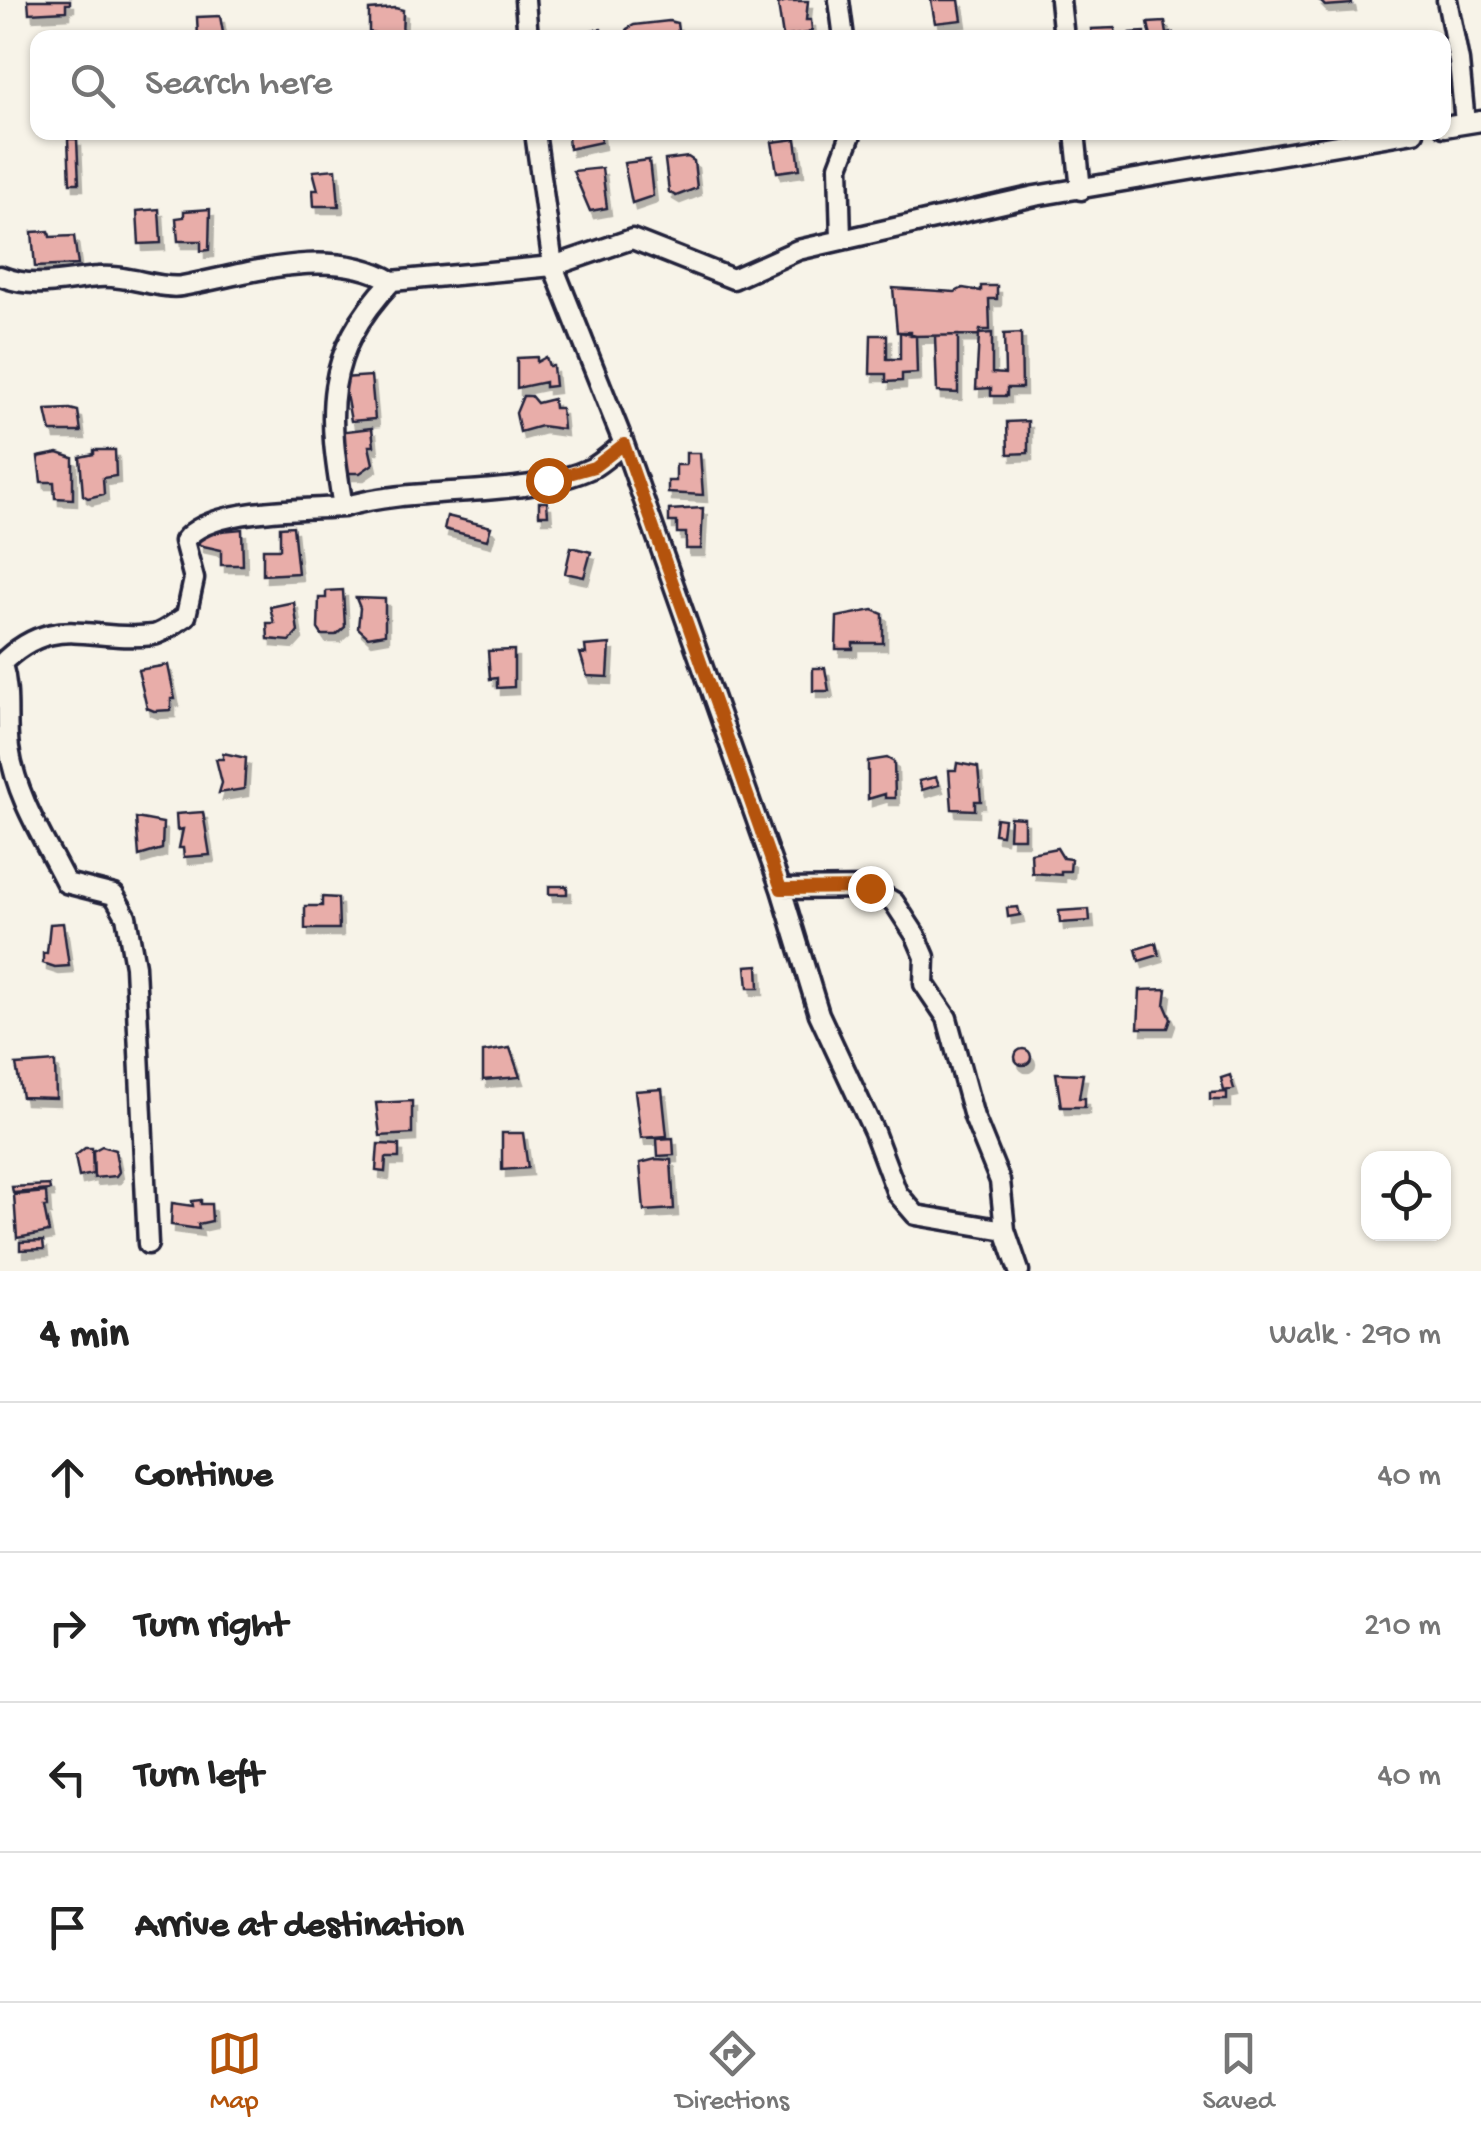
<!DOCTYPE html>
<meta charset="utf-8">
<style>
body{margin:0;font-family:"Gochi Hand",sans-serif;background:#f6f6f6;color:#222}
.controls{position:absolute;right:30px;bottom:30px;display:grid;overflow:hidden;border-radius:20px;box-shadow:0 2px 8px #0004}
.controls button{width:90px;height:90px;display:grid;place-items:center;padding:0;border:0;border-bottom:2px solid #e0e0e0;background:#fff;color:#222;font:50px sans-serif}
.stop{position:absolute;width:30px;height:30px;margin:-22px;border:8px solid #b45309;border-radius:50%;background:#fff}
.stop.end{background:#b45309;border-color:#fff;box-shadow:0 2px 10px #0008}
.list{margin:0;padding:0;list-style:none}
h2{display:flex;justify-content:space-between;align-items:center;height:130px;margin:0;padding:0 40px;font-size:42px}
h2 small{font-size:32px;font-weight:400;color:#767676}
.list li{display:grid;grid-template-columns:65px 1fr auto;gap:30px;align-items:center;box-sizing:border-box;height:150px;padding:0 40px;border-top:2px solid #e0e0e0}
.list b{display:block;font-size:38px;white-space:nowrap}
.list em{font-size:32px;font-style:normal;color:#767676}
.icon{flex:none;width:55px;height:55px;fill:none;stroke:currentColor;stroke-width:2;stroke-linecap:round;stroke-linejoin:round}
.map{position:relative;flex:none;width:1481px;height:1271px;overflow:hidden}
.search{position:absolute;background:#fff;box-shadow:0 2px 8px #0004;left:30px;right:30px;top:30px;height:110px;display:flex;align-items:center;gap:25px;box-sizing:border-box;padding:0 35px;border-radius:20px;color:#767676;font-size:38px}
.sheet{height:730px;background:#fff}
nav{display:flex;justify-content:space-around;align-items:center;box-sizing:border-box;height:140px;border-top:2px solid #e0e0e0;background:#fff;font-size:28px;color:#767676}
nav a{display:grid;justify-items:center;gap:5px}
nav .on{color:#b45309}
.map>svg:first-child{display:block}
.building{fill:#e8ada9;stroke:#22223b;stroke-width:2.5;filter:url(#shadow)}
.lines{fill:none;stroke-linecap:round;stroke-linejoin:round}
.street-casing{stroke:#22223b;stroke-width:25}
.street{stroke:#f7f3e8;stroke-width:18}
.route{stroke:#b45309;stroke-width:12}
</style>
<div class="map">
<svg width="1481" height="1271" viewBox="0 0 1481 1271">
<defs>
<filter id="shadow"><feDropShadow dx="4" dy="7" stdDeviation="0" flood-color="#0004"/></filter>
</defs>
<rect width="100%" height="100%" fill="#f7f3e8"/>
<filter id="ink" filterUnits="userSpaceOnUse"><feTurbulence type="fractalNoise" baseFrequency=".01" numOctaves="2"/><feDisplacementMap in="SourceGraphic" scale="20" xChannelSelector="R" yChannelSelector="G"/><feConvolveMatrix kernelMatrix="1 2 1 2 8 2 1 2 1" color-interpolation-filters="sRGB"/></filter>
<g filter="url(#ink)">
<path class="building" d="M28,0H70V4H66V11L29,13Z
M931,0H959L962,20L935,23Z
M1319,0H1351L1352,4L1325,6Z
M786,1H808L806,20H811L812,30L808,33L783,37L778,4Z
M395,8L403,10L402,38L369,32V10Z
M220,16L224,38H198L197,17Z
M669,21L677,23L679,38H629L627,29L634,25Z
M1165,22L1167,34L1173,33L1174,38H1131L1130,33L1145,32V37H1151L1148,23Z
M1115,28L1116,38H1092L1091,29Z
M601,29L602,36L610,38H573V32Z
M567,132H600L601,142L569,149L568,136L573,133Z
M68,139H77L79,183H70Z
M796,139L800,169L777,172L772,142Z
M688,157L694,161L697,188L676,196L669,192L665,160Z
M649,160L653,196L632,203L624,163Z
M602,168L607,208L590,211L573,171Z
M336,169L339,206H314L313,190H318L313,171Z
M159,209L161,243L139,244L137,211Z
M210,209L209,250L201,251V241H178L176,218L184,217V211Z
M49,231L50,237L74,236L78,265L35,267L32,232Z
M981,286H997V299H989L990,330H980L979,335L911,336V332H897L893,288L955,292L963,288L981,291Z
M900,332L916,336L917,373L902,374V381L886,382V374H870L871,335H887V359H900Z
M992,333V373L1005,374L1004,334L1021,333L1022,388H1007V396H991V388L976,389L979,334Z
M958,335V393L937,392L935,336Z
M537,357V362L546,357L549,366H553L555,386L545,387V382L517,388V358Z
M371,376L375,419L351,421L343,378Z
M523,396H531L537,403L553,399L554,408H561L563,429L541,426L520,432L516,413Z
M70,409L78,411L81,432H51L46,410Z
M1028,421V453L1008,454L1007,422Z
M372,428L374,446H369L373,464L360,473H349L338,432Z
M94,450H115L116,476L103,478L104,494L88,498L83,495L80,457L94,454Z
M58,453L73,458V499L55,498L54,482H41L38,457Z
M686,453H700L703,495L668,493V481H676V465H686Z
M539,502H547L548,515H539Z
M703,508L701,549H686V533H677V522H669V510Z
M447,516L491,527L487,540L444,529Z
M293,526L298,573L263,575V549H280V527Z
M242,529L243,565H221V550L199,545V533Z
M571,547L591,552L584,577L565,573Z
M343,590L345,627L336,635H322L318,629L319,598H326V591Z
M356,598L385,599V634L368,637L358,628L360,608Z
M294,602L298,632L290,641L268,639L267,623H274L270,607Z
M873,610L883,614V643H853V649H836L837,617Z
M610,644L608,677L587,676L580,653L586,654L585,646Z
M514,650V687L497,688V678L490,679L488,651Z
M168,665L175,699H171V710L154,711L147,708L138,670Z
M813,668H825L829,691H813Z
M223,753L246,758L244,789L219,793L222,783L216,759H223Z
M887,758L894,762L895,798H885V794L868,799V761Z
M957,763L978,767L981,801H975V810L952,809L949,770H956Z
M936,777L939,785L922,790L919,781Z
M203,812L210,855L184,857L183,848H179L183,829L177,830L176,814Z
M1010,817L1024,818V838H1009Z
M136,818L163,823L162,849L139,856Z
M996,818L1004,819L1002,835L994,834Z
M1057,848L1063,858L1071,859L1070,871H1061V875L1032,873L1031,853Z
M549,886H567V894H549Z
M322,897L338,898L339,929H305V906H322Z
M1018,907L1020,915L1008,917L1007,908Z
M1089,909L1090,921L1060,923L1059,911Z
M63,923L69,966L55,967L43,963V953H47L50,924Z
M1156,943L1159,955L1139,961L1136,949Z
M758,965L759,988H748L746,966Z
M1167,989L1165,1005L1171,1019L1168,1028H1138L1140,990Z
M510,1048L520,1077L483,1080V1052Z
M1015 1057a8 8 0 1 1 16 0a8 8 0 1 1-16 0Z
M55,1062L56,1098L22,1097L16,1065Z
M1056,1073L1083,1074L1079,1098H1085V1107H1061Z
M1230,1075L1234,1089L1224,1091L1221,1078Z
M662,1089L667,1136L641,1138L635,1091Z
M1227,1092V1100H1210V1093Z
M412,1101V1134L380,1136L376,1103Z
M502,1133H523L528,1168L502,1170Z
M673,1138L674,1155L658,1156L657,1139Z
M378,1144L399,1145V1158H386L385,1172L376,1171Z
M102,1146L115,1150L119,1172L116,1176L94,1178L93,1151Z
M85,1148H92L93,1174L79,1177L75,1156Z
M656,1159L671,1160L674,1209L644,1211L640,1163Z
M49,1185L50,1190L13,1193L12,1187Z
M46,1192L47,1207H44L49,1232L17,1238L14,1195Z
M201,1200V1204H211L212,1221L198,1224L199,1229L171,1225L172,1203L193,1206L192,1201Z
M43,1241L44,1249L20,1250V1242Z"/>
<g class="lines">
<g class="street-casing">
<path id="street" d="M525,0L528,38
M839,0L844,38
M1060,0L1064,38
M1447,0L1459,61L1465,123
M1444,127L1481,121
M535,132L553,266L624,444L781,889L819,1014L874,1132L897,1193L916,1215L1005,1230
M1075,132L1081,190
M841,239L839,166L852,132
M0,276C35,290 62,280 98,277C126,274 161,290 182,286C247,274 330,245 392,281
M343,507C419,484 523,500 592,468C603,462 614,451 624,444
M2,664C11,694 5,719 9,748C16,797 44,839 66,883L114,895L126,916L135,966L148,1244
M0,665C54,610 90,643 153,635C164,633 176,622 186,616L194,579L184,541C209,507 303,510 343,507C327,412 322,355 392,281L553,266L632,239L733,279L798,250L1035,196L1414,132
M781,889L870,888L894,902L916,936L925,957L924,984L947,1018L974,1117L1000,1181L1005,1230L1019,1271"/>
</g>
<use href="#street" class="street"/>
</g>
</g>
<g class="lines" filter="url(#ink)">
<path class="route" d="M548,480L594,467L624,444L781,889L870,888"/>
</g>
</svg>
<div class="controls">
<button><svg class="icon" aria-label="locate" viewBox="0 0 24 24"><circle cx="12" cy="12" r="6"/><path d="M12 2v4M12 18v4M2 12h4M18 12h4"/></svg></button>
</div>
<div class="stop" style="left:548px;top:480px"></div>
<div class="stop end" style="left:870px;top:888px"></div>
<div class="search"><svg class="icon" aria-label="search" viewBox="0 0 24 24"><circle cx="10" cy="10" r="6"/><path d="M15 15l6 6"/></svg>Search here</div>
</div>
<section class="sheet">
<h2>4 min<small>Walk · 290 m</small></h2>
<ul class="list">
<li><svg class="icon" aria-label="ahead" viewBox="0 0 24 24"><path d="M12 20V5M6 11l6-6 6 6"/></svg><div><b>Continue</b></div><em>40 m</em></li>
<li><svg class="icon" aria-label="right" viewBox="0 0 24 24"><path d="M7 20v-9h11M14 6l5 5-5 5"/></svg><div><b>Turn right</b></div><em>210 m</em></li>
<li><svg class="icon" aria-label="left" viewBox="0 0 24 24"><path d="M17 20v-9H6M10 6l-5 5 5 5"/></svg><div><b>Turn left</b></div><em>40 m</em></li>
<li><svg class="icon" aria-label="arrive" viewBox="0 0 24 24"><path d="M6 21V4h12l-3 4 3 4H6"/></svg><div><b>Arrive at destination</b></div></li>
</ul>
</section>
<nav>
<a class="on"><svg class="icon" aria-label="map" viewBox="0 0 24 24"><path d="M3 6l6-2 6 2 6-2v14l-6 2-6-2-6 2zM9 4v14M15 6v14"/></svg>Map</a>
<a><svg class="icon" aria-label="directions" viewBox="0 0 24 24"><path d="M12 3l9 9-9 9-9-9zM9 14v-3h6M13 9l2 2-2 2"/></svg>Directions</a>
<a><svg class="icon" aria-label="saved" viewBox="0 0 24 24"><path d="M7 4h10v16l-5-4-5 4z"/></svg>Saved</a>
</nav>
